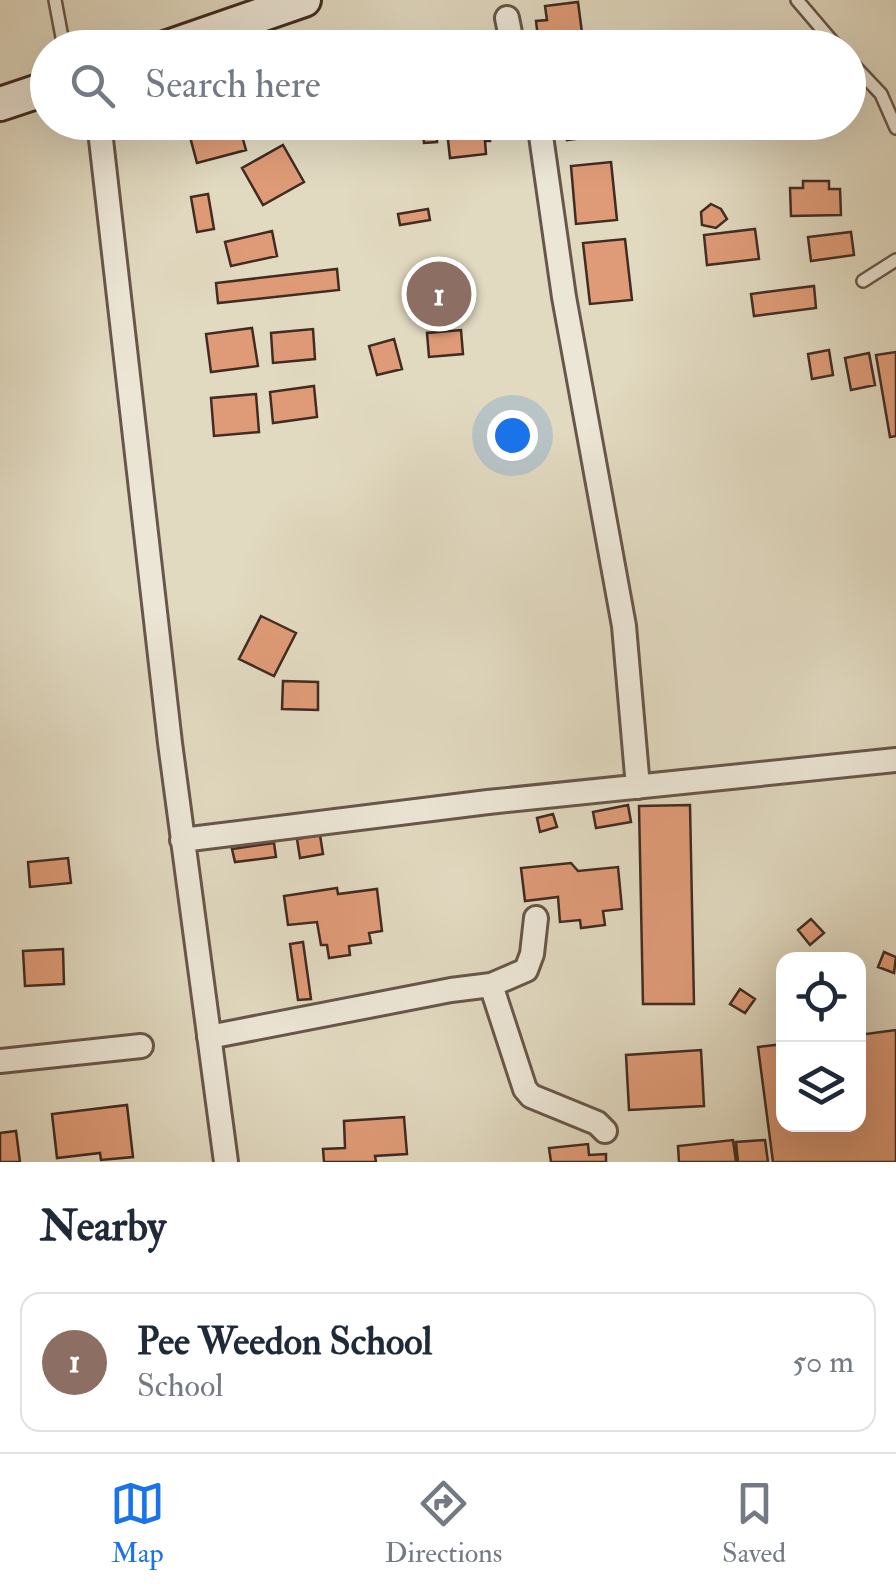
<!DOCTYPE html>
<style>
body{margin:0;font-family:"IM FELL Double Pica",serif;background:#f2f2f3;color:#1f2937}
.controls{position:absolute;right:30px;bottom:30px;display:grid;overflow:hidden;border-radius:20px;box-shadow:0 10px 40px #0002}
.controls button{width:90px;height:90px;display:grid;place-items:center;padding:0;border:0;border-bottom:2px solid #e0e1e3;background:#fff;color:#1f2937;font:50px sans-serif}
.you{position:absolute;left:512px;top:435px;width:35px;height:35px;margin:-25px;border:8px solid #fff;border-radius:50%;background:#1a73e8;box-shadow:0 0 0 15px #1a73e833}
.badge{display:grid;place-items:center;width:65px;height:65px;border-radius:50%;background:#1a73e8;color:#fff;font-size:32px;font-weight:700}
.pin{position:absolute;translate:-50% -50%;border:5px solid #fff;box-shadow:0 2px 10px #0006}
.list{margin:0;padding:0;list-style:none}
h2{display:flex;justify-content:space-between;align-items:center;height:130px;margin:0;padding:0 40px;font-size:42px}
h2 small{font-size:32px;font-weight:400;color:#747a83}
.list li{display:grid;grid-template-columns:65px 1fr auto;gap:30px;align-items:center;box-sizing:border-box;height:140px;margin:0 20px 20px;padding:0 20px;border:2px solid #e0e1e3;border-radius:20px}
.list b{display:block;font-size:38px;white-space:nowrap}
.list p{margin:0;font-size:32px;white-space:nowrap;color:#747a83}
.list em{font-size:32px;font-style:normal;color:#747a83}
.icon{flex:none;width:55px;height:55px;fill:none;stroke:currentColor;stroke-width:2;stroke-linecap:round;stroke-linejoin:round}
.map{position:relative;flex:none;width:896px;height:1162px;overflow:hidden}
.search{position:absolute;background:#fff;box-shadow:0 10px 40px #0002;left:30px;right:30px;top:30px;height:110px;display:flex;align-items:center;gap:25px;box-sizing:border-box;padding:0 35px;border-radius:55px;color:#747a83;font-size:38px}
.sheet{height:290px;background:#fff}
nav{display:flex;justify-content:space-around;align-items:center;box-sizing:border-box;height:140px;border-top:2px solid #e0e1e3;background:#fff;font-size:28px;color:#747a83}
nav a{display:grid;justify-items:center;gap:5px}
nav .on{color:#1a73e8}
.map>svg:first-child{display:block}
.building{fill:#df9b77;stroke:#412b22;stroke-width:2.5}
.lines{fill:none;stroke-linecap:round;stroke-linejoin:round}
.lane-casing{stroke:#69564a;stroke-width:16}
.street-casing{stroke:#69564a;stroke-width:28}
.secondary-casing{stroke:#412b22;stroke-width:38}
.lane{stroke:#ece6d6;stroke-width:11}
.street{stroke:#ece6d6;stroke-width:22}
.secondary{stroke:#ece6d6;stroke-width:32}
</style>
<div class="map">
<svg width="896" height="1162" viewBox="0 0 896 1162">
<rect width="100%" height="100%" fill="#e1d9c0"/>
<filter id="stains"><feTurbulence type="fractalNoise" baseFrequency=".002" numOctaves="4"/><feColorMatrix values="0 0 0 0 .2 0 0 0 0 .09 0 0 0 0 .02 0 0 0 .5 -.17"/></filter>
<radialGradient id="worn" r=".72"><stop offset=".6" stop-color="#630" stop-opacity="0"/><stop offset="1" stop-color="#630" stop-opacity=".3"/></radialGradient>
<path class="building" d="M578,2L584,48H551L550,36L538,38L536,21L547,20L545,6Z
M468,32L470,48H436L435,36Z
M186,122H238L246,150L197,163Z
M322,122H371L372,125L324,133Z
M422,122H436L437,142L424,143Z
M446,122L488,124L490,141H485L486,154L450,158Z
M565,122H604L606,135L567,140Z
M283,145L304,182L263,205L242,168Z
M611,162L617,220L576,224L571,166Z
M803,181H829V189H840L841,215L791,216L790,188H803Z
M208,194L214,229L197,232L191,197Z
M711,204L721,209L727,219L716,228L702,225L701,212Z
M428,209L430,220L400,225L398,214Z
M755,229L759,259L707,265L704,235Z
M272,231L277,256L231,266L225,242Z
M851,232L854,255L811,261L808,237Z
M625,239L632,300L590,304L583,243Z
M337,269L339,290L218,303L216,283Z
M814,286L816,308L754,316L751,294Z
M252,328L258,366L211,372L206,334Z
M313,329L315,359L273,363L271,333Z
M461,330L463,354L429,357L427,333Z
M394,339L402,369L377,375L369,346Z
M829,350L833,375L812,379L808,354Z
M896,352V436L890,437L876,355Z
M869,353L875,385L851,390L845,358Z
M314,386L317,417L273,423L270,392Z
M256,394L259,432L214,436L211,398Z
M261,616L296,633L274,676L239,659Z
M283,681L318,682V710L282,709Z
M628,805L631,822L596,828L593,812Z
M690,805L694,1004H643L639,806Z
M553,814L557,827L540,832L537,818Z
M320,835L323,854L300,858L297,839Z
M274,843L276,857L235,862L232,849Z
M68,858L71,883L30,887L28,862Z
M571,863L578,871L618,867L622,909L603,911L605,925L581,928L580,920L560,922L558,897L525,901L521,868Z
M337,888L338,894L377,889L382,931L369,933L371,943L349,946L350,955L329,958L327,945H321L317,922L288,925L284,896Z
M811,919L824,933L810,945L798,930Z
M303,942L311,999L298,1000L290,944Z
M63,949L64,984L25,986L23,951Z
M884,952L896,957L894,973L878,967Z
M740,989L755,999L745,1013L730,1004Z
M896,1030V1162H773L758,1047L784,1044V1124H858V1035Z
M701,1050L704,1106L629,1110L626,1055Z
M127,1105L133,1157L101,1160L100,1153L57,1158L52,1114Z
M404,1117L407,1154L375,1156L376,1162H324L323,1149L345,1148L344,1121Z
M16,1131L20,1162H0V1133Z
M733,1140L736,1162H679L678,1146Z
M765,1140L768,1162H738L736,1142Z
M588,1144L589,1155L606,1154V1162H551L549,1148Z"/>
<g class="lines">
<g class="lane-casing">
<path id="lane" d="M55,0L64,48
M797,0L838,48
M848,59L881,94L896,128
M863,281L896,260"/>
</g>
<g class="street-casing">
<path id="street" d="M507,18L513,48
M99,122L170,743L226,1162
M539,122L564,297L624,626L638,787
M182,840L488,802L896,760
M491,985L525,1089L531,1096L597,1123L605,1131
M209,1037L451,990L491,985L526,970L532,954L536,918
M0,1061L141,1046"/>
</g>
<g class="secondary-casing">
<path id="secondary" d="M165,48L304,0
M0,104L48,88"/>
</g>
<use href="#lane" class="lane"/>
<use href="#street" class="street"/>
<use href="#secondary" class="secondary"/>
</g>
<rect width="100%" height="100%" filter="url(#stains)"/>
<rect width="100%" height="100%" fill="url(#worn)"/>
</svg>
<div class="controls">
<button><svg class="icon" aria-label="locate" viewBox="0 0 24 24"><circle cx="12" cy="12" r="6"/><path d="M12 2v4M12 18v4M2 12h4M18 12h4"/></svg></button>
<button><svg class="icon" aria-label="layers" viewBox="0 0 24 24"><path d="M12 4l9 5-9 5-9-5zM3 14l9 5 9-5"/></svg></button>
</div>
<div class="you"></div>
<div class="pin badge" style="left:439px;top:294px;background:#8d6e63">1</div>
<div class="search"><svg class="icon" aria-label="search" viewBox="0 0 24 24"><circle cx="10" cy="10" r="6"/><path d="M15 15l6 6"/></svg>Search here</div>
</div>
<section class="sheet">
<h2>Nearby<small></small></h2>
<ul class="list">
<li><span class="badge" style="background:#8d6e63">1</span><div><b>Pee Weedon School</b><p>School</p></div><em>50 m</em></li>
</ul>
</section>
<nav>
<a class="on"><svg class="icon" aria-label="map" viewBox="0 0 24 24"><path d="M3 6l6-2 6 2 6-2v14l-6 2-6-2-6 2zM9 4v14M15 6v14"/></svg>Map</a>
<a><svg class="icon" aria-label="directions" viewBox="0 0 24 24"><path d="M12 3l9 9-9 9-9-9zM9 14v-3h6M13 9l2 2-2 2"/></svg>Directions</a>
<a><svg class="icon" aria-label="saved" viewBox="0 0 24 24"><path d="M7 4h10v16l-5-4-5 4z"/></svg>Saved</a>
</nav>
